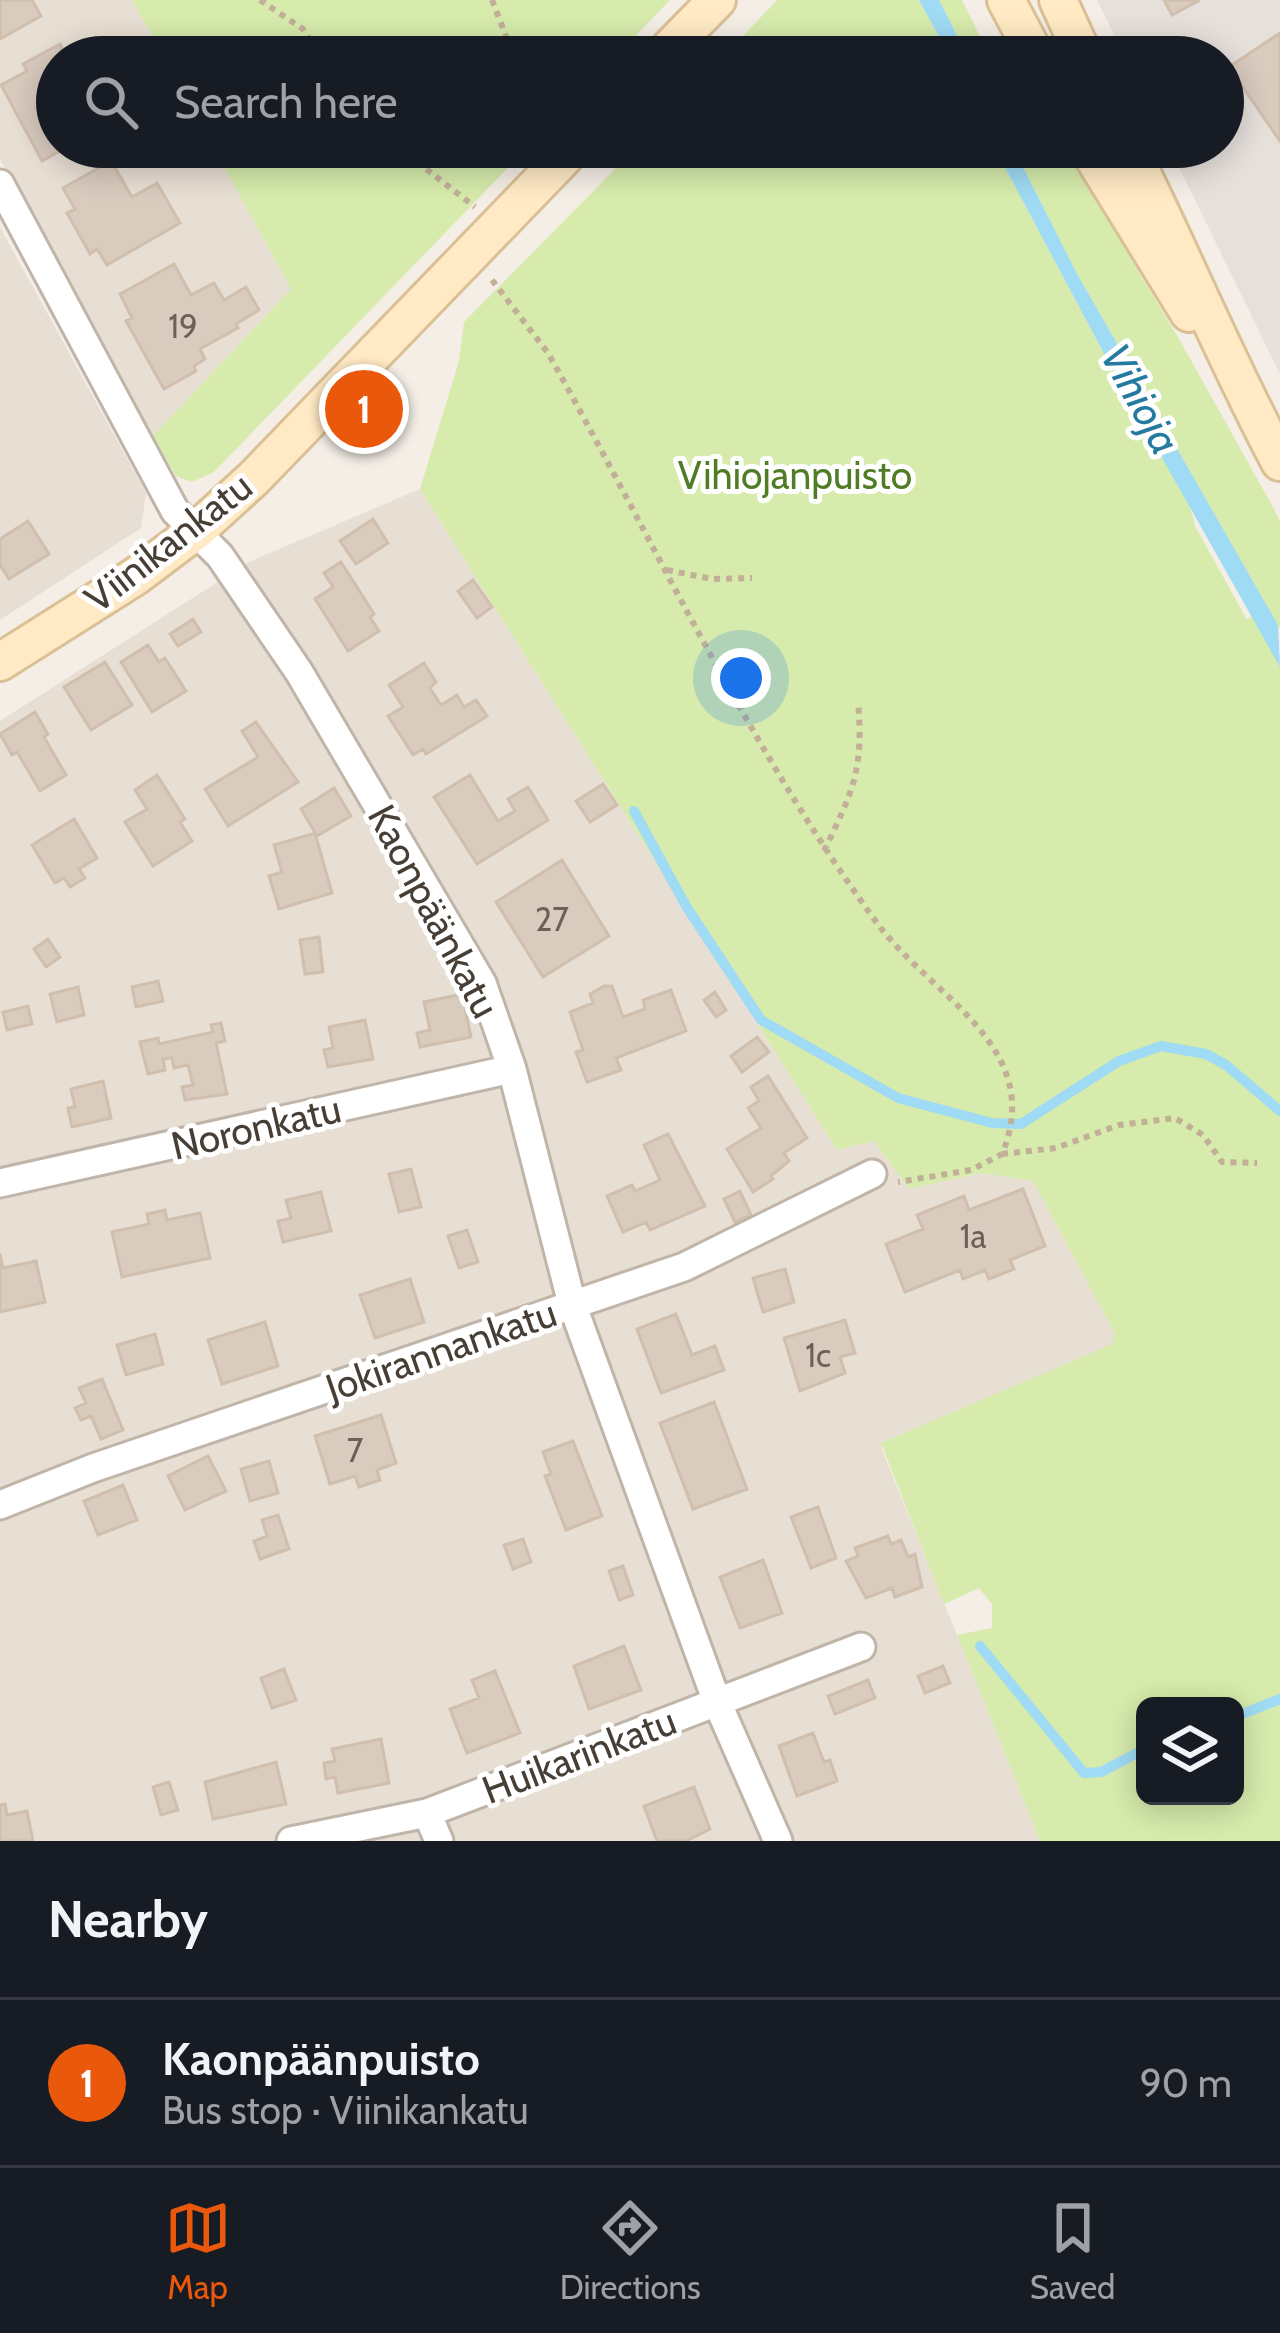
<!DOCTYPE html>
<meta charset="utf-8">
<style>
body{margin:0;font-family:Cabin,sans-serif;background:#242831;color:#f1f3f6}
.controls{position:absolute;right:36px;bottom:36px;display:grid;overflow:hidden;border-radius:18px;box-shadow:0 6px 30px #0003}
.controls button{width:108px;height:108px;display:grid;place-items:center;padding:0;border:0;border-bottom:3px solid #363941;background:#171b24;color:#f1f3f6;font:60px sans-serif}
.you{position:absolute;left:741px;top:678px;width:42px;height:42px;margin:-30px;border:9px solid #fff;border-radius:50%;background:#1a73e8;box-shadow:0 0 0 18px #1a73e833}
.badge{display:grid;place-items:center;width:78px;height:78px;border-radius:50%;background:#ea580c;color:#fff;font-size:39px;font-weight:700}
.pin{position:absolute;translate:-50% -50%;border:6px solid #fff;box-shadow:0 3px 12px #0006}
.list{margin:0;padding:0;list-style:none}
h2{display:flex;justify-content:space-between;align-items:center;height:156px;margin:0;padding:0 48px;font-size:51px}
h2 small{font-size:39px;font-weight:400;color:#9ea1a6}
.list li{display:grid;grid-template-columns:78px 1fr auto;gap:36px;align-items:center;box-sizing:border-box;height:168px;padding:0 48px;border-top:3px solid #363941}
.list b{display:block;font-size:45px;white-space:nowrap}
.list p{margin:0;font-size:39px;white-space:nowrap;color:#9ea1a6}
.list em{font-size:39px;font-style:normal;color:#9ea1a6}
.icon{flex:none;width:66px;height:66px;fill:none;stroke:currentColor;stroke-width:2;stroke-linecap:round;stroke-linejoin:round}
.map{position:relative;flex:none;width:1280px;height:1841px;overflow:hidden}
.search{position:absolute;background:#171b24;box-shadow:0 6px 30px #0003;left:36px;right:36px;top:36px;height:132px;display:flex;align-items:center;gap:30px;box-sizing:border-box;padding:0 42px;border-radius:66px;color:#9ea1a6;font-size:45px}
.sheet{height:324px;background:#171b24}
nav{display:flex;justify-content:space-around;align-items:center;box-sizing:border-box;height:168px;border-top:3px solid #363941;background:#171b24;font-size:33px;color:#9ea1a6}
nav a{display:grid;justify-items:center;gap:6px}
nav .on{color:#ea580c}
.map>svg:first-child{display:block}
.residential{fill:#e8dfd4}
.industrial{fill:#e6e0db}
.green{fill:#d6ebac;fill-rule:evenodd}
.water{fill:#9fdbf4}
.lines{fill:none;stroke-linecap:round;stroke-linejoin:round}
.stream{stroke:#9fdbf4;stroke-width:10}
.building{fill:#d9cbbe;stroke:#d1bfae;stroke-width:3}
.street-casing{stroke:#c0b5a8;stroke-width:33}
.secondary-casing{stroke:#dac095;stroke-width:42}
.path{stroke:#c2af98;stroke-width:6;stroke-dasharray:6 6;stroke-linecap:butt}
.street{stroke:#fff;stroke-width:27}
.secondary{stroke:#ffeac5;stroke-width:36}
.labels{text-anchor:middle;stroke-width:10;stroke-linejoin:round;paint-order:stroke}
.number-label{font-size:33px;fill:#6c6157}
.park-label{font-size:39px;fill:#507c25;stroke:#fff}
.street-label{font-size:39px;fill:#473e35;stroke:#fff}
.water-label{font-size:42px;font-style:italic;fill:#257aa0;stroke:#fff}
</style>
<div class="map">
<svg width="1280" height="1841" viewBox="0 0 1280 1841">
<rect width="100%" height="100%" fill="#f4eee6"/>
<path class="residential" d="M0,0H132L164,57H57V147H213L291,289L153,436L0,160Z
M0,227L146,493L141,528L0,620Z
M420,489L837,1150L874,1141L909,1189L982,1173L1033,1181L1115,1334L1113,1344L881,1447L1040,1841H0V721L249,562Z"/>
<path class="industrial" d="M1097,0H1280V374L1169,147H1223V57H1125Z"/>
<path class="green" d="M132,0H670L615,57H164Z
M777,0H919L950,57H723Z
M939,0H962L990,57H968Z
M213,147H528L214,472L192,482L176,476L153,436L291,289Z
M637,147H994L1117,378L1175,476L1189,502L1195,526L1247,620L1253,615L1280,667V1841H1040L957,1635L992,1628V1604L979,1588L944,1604L881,1443L1112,1344L1115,1334L1033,1181L982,1173L909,1189L874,1141L837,1150L420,489L459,361L464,322ZM1145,1706H1235V1796H1145Z
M1013,147H1064L1179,339L1273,507L1280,521V629L1076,272Z"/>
<path class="water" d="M919,0H939L968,57H950Z
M994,147H1013L1076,272L1278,625L1280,667L1117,378Z"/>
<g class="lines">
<path class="stream" d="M634,811L686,906L761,1020L898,1098L992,1123L1021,1124L1119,1061L1161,1046L1206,1054L1226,1065L1280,1111
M980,1646L1084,1773L1101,1772L1145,1749
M1235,1717L1280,1699"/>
</g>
<path class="building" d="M0,0H32L41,16L0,39Z
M1164,0H1200L1172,15Z
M1280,33V141L1229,67Z
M60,44L66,57H57V147H67L42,161L1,85L27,71L23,64Z
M111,161L132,197L157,183L180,223L107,265L97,249L90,254L67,213L75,209L63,188Z
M174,264L191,295L214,283L224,300L246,287L259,310L236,324L238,328L200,349L205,359L194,366L196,371L164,389L126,321L132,318L120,294Z
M373,519L388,543L356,564L340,541Z
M28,521L49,554L9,579L0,565V539Z
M341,562L374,614L370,617L379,631L348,651L315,599L333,587L324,573Z
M473,580L492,607L477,618L458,591Z
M193,619L201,632L178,646L170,634Z
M148,645L159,662L165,658L186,691L152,712L121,662Z
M105,662L132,705L91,730L64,687Z
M424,663L436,682L430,688L441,705L457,695L464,707L476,700L487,716L426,754L423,749L413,755L388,716L403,707L389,685Z
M35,712L48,734L44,737L66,775L40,791L17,752L12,755L0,734Z
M256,722L298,782L228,826L205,789L258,757L242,731Z
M157,775L185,819L180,822L192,841L153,866L125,822L147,809L135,790Z
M470,775L498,821L515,811L508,799L528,787L548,820L477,864L434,797Z
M603,784L617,805L590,822L576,801Z
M334,788L351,816L317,836L301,809Z
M74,819L97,858L79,869L85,878L70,887L64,878L55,883L32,845Z
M315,833L332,893L279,909L269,876L282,872L274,845Z
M562,860L609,936L543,977L496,902Z
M319,937L323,972L305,974L300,940Z
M48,939L60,957L46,967L34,949Z
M158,981L163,1001L136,1007L132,987Z
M604,986H612L623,1017L645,1009L643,1000L671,990L686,1031L616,1058L621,1070L587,1082L576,1052L583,1050L570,1012L593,1003L590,994Z
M78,987L84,1015L57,1022L50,994Z
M715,992L726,1010L716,1017L704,1000Z
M462,994L471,1037L420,1047L417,1033L430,1030L424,1002Z
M28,1006L32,1024L7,1030L3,1012Z
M365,1020L373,1059L328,1067L324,1050L333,1048L329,1027Z
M221,1023L225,1041L216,1043L227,1094L185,1100L182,1087L193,1085L188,1065L174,1068L172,1058L163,1059L165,1070L148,1074L140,1042L158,1038L159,1044L213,1032L211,1025Z
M757,1037L769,1052L742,1072L731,1056Z
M768,1076L807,1138L784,1153L789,1161L771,1176L773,1179L753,1192L727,1149L761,1128L748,1108L759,1101L751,1087Z
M103,1081L111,1118L72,1127L68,1108L75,1107L71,1089Z
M668,1134L705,1206L650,1230L646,1222L623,1232L607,1196L632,1185L635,1191L660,1180L644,1145Z
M411,1169L421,1207L399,1212L389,1174Z
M1023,1189L1045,1246L1010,1260L1014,1269L989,1279L985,1270L963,1279L960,1270L905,1292L886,1244L923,1229L917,1215L964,1196L969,1210Z
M740,1191L751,1215L735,1222L724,1199Z
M321,1192L331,1231L283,1242L278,1221L291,1218L286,1200Z
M165,1210L167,1220L200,1213L210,1258L122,1277L112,1232L149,1224L147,1214Z
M467,1230L478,1262L459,1268L448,1236Z
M0,1254L3,1268L36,1261L45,1302L0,1312Z
M785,1269L794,1302L763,1312L753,1278Z
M410,1279L424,1322L375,1338L360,1295Z
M676,1314L692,1355L715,1346L724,1370L661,1393L637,1329Z
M845,1320L855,1353L840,1357L845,1373L800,1391L784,1338Z
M265,1322L278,1366L222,1384L208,1340Z
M155,1334L163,1364L126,1375L117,1345Z
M102,1379L123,1430L101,1439L91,1416L81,1420L75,1408L86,1403L79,1388Z
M714,1402L747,1489L693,1509L660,1423Z
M381,1415L396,1463L377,1470L380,1480L359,1487L355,1476L330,1484L315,1436Z
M573,1441L602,1516L566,1530L545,1476L551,1474L543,1452Z
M208,1456L226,1491L185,1510L168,1476Z
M269,1461L278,1493L250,1501L241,1469Z
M123,1485L137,1520L98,1535L84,1501Z
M818,1507L836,1558L811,1568L791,1517Z
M278,1515L289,1549L260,1559L254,1541L267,1536L262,1520Z
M888,1536L891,1544L901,1540L908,1557L915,1554L922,1587L895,1597L892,1588L866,1598L846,1561L858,1556L855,1548Z
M523,1539L531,1562L513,1569L504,1545Z
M763,1560L782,1613L740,1628L720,1577Z
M623,1566L633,1595L619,1600L609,1571Z
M624,1646L641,1690L589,1709L574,1666Z
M943,1666L950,1683L925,1693L918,1676Z
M284,1669L296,1700L272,1708L261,1678Z
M495,1671L520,1733L467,1753L450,1709L479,1698L472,1680Z
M868,1680L875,1698L835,1714L828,1696Z
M813,1733L824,1762L830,1760L837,1781L797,1796L779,1746Z
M381,1739L389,1783L338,1793L335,1777L326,1779L324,1763L335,1761L332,1749Z
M276,1762L286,1804L213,1819L205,1782Z
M169,1782L178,1810L161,1815L153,1787Z
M694,1787L710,1829L686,1841H657L644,1806Z
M5,1804L7,1815L27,1811L33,1841H0V1805Z"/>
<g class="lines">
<g class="street-casing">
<path id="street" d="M0,184L175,511L220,556L299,672L482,983L512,1069L572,1304L717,1702L778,1841
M0,1183L512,1069
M0,1505L93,1468L684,1267L872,1174
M427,1813L439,1841
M291,1841L427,1813L861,1647"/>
</g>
<g class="secondary-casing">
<path id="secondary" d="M1006,0L1036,57
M1058,0L1084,57
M661,57L717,0
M1087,147L1189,313
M1129,147C1181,251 1225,359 1280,462
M0,662L136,576L197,530L254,478L574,147"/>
</g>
<path class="path" d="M260,0L303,29L321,57
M492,0L514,57
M398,147L475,207
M492,280L548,353C655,543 748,747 877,923C931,997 1047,1046 1002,1154L971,1170L898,1182
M667,570L712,579L752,578
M824,851C853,791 864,769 858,702
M1002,1154L1056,1148L1119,1125L1175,1118L1203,1135L1222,1162L1257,1163"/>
<use href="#street" class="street"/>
<use href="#secondary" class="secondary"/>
</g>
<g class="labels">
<g class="number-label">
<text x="183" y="338">19</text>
<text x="552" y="931">27</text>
<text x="973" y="1248">1a</text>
<text x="818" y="1367">1c</text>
<text x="355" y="1462">7</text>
</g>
<g class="park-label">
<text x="795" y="489">Vihiojanpuisto</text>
</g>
<g class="street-label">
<text transform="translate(168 542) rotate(-38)" y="14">Viinikankatu</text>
<text transform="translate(434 911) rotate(62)" y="14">Kaonpäänkatu</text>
<text transform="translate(256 1127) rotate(-13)" y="14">Noronkatu</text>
<text transform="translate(441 1350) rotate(-19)" y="14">Jokirannankatu</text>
<text transform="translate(579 1755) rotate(-21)" y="14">Huikarinkatu</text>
</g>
<g class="water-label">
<text transform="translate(1141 399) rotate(61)" y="15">Vihioja</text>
</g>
</g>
</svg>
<div class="controls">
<button><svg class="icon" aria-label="layers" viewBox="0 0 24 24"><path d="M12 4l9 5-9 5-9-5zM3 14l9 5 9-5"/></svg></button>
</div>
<div class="you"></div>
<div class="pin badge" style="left:364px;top:409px">1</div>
<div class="search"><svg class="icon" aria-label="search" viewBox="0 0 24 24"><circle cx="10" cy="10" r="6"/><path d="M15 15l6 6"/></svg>Search here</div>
</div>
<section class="sheet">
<h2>Nearby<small></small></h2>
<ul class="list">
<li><span class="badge">1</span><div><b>Kaonpäänpuisto</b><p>Bus stop · Viinikankatu</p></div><em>90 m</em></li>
</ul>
</section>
<nav>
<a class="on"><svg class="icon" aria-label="map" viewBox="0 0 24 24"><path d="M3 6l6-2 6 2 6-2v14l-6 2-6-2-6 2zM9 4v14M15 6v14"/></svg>Map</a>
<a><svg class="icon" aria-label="directions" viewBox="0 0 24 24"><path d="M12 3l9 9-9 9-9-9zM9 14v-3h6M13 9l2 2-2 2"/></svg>Directions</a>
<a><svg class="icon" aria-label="saved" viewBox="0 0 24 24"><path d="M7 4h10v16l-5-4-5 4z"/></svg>Saved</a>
</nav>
